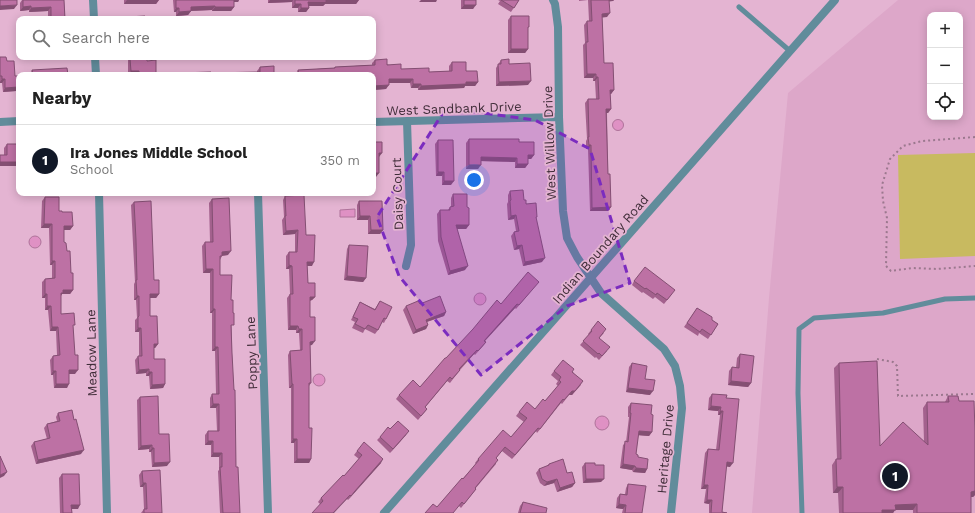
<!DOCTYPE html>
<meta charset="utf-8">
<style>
body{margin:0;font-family:"Work Sans",sans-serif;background:#f2f2f2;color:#222}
.controls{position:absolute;right:12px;top:12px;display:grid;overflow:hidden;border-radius:8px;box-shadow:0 2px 10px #0003}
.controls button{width:36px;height:36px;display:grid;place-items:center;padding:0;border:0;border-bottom:1px solid #e0e0e0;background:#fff;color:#222;font:20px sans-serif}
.you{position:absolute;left:474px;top:180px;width:14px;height:14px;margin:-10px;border:3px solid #fff;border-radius:50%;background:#1a73e8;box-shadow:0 0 0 6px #1a73e833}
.badge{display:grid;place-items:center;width:26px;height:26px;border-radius:50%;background:#111827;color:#fff;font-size:13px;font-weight:700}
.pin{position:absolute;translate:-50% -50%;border:2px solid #fff;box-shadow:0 1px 4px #0006}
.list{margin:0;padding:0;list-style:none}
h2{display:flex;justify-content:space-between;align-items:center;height:52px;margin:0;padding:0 16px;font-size:17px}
h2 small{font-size:13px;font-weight:400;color:#767676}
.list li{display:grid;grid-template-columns:26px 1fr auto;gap:12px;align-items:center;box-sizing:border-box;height:72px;padding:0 16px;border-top:1px solid #e0e0e0}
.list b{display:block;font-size:15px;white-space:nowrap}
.list p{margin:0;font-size:13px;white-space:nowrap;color:#767676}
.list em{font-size:13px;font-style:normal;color:#767676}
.icon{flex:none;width:22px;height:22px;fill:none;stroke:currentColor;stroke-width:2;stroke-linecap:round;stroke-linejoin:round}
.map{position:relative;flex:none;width:975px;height:513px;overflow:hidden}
.search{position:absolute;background:#fff;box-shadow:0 2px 10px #0003;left:16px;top:16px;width:360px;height:44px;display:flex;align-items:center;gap:10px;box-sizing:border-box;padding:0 14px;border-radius:8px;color:#767676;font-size:15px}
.panel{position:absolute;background:#fff;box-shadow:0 2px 10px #0003;left:16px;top:72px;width:360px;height:124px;border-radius:8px}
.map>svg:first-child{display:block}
.built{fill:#dda7c9;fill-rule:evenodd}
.green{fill:#c8ba60}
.water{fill:#df91c4;stroke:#af739a}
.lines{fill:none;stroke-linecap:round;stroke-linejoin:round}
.path{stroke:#9b788e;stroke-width:2;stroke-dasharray:2 3;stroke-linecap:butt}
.service{stroke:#618c9b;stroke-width:5}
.minor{stroke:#618c9b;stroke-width:8}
.wall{fill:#a3618d}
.shaded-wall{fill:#844f73}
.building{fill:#bd71a4;stroke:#844f73}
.marked{fill:#7b2cbf;fill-opacity:0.2;stroke:#7b2cbf;stroke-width:3;stroke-dasharray:8 5;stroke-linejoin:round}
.labels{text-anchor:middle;stroke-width:3.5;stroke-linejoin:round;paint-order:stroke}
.street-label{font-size:13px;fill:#402d39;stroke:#e4b4d2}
</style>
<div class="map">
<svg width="975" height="513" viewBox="0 0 975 513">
<rect width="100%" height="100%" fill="#e4b4d2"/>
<path class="built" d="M898,0H975V513H752L769,298L788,93ZM930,15H960V117H930Z"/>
<path class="green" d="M975,153V256L900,259L898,155Z"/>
<path class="water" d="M612.5 125a5.5 5.5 0 1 1 11 0a5.5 5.5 0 1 1-11 0Z
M355,209V217H340V210Z
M29 242a6 6 0 1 1 12 0a6 6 0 1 1-12 0Z
M474 299a6 6 0 1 1 12 0a6 6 0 1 1-12 0Z
M313 380a6 6 0 1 1 12 0a6 6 0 1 1-12 0Z
M595 423a7 7 0 1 1 14 0a7 7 0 1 1-14 0Z"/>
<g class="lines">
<path class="path" d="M975,137L922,141L903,146L890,159L882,185L883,201L887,218L886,266L891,271L912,268L937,269L975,266
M877,359L893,362L897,366L898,396L975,394"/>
<path class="service" d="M739,7L790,51
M802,513L798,393L799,329L814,318L883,313L945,299L975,298"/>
<path class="minor" d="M93,0L94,19
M553,0L555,4L558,27L559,117L563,211L567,238L577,257L601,293L664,349L675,366L680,386L682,408L671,513
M95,57L96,75
M0,122L19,121
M373,122L559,117
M99,193L107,513
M258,193L268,513
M406,266L411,245L407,121
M384,513L835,0"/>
</g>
<path class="wall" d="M22,0H64L65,19H48V11L29,12V10L20,11V3Z
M124,0H159L156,4H124Z
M173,0H239L238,2H234V7L231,11H212V10L191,11L188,15L176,16V12H174Z
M268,0H359L356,4H325L323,6H309V8L306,12H298V8H292V2L268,3Z
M461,0H476L473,9H461Z
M498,0H519L511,12L498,4L500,1Z
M579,0H614L613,1H609L607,17H602L604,63L614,90L611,94H610L611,109L608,113H607L608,174L611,207L608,211H590L588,149H586V141L587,139L585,103L588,99H596L595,81H593V78H584L583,45L585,43L584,25L587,21H589L588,0L579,1Z
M511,16L528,30V49L525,53H508V20Z
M0,57L7,61L15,76L17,90L16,91L3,92L2,83H0Z
M128,57H147V61L156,75H128Z
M375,60L401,69L429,72L449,71V66L452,62L466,71L478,82L475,86H465L464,88L418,90V88H411L410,83H389L386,89L373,90V75H296V74L298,70L334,68L335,67L372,65V63Z
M501,60L509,64L528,85L496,86V68Z
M260,67L274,75H179L180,73L257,72V71Z
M32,70L68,75H30Z
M469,139L519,142L534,155L531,159H528V164L525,168H515V162L481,161L478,169H466V143Z
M438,140L451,185H442V176H436L435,144Z
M7,144L19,145V166H0V155H4V148Z
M510,191L524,200L536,219L542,262L523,266L519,249L514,250L511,236L514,232L516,231L514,219L508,220L507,204L508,202V195Z
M453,194L467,207L469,225L466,229H457L465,270L448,275L438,241L437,214L440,210H448L450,207H451V198Z
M285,196L306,235L312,266H307L308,283L315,297L312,300L310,301V317L312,345H310L311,383L309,386V428L311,459L309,463H294V443H291V388H289L288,355L290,351L300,350L299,333H296V330H288L287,298L290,294L289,269H286V256L289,252H295V234L283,235L282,220L284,217L283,200Z
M45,197L59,211L62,212L73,226L70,230H64V242L67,251L71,273L73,290L70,294H62L61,296V314L73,327L75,374H69L67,388H54L53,375H51L50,360L53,356L57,355L56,331H50L48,310H45V298H42V282L45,279L52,278V265H50L49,228H41L42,201Z
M212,199L228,255L222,256L220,260V275L231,300L232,353L236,467L240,513H220L218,471L219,470V457H211V445H205V435L208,431H217L216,408H210V398L212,394H216L215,351H212V313H210V273H203L202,246L205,242H210L209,203Z
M359,201L383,230L380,234H368V220H357V205Z
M134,202L154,280L159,294L156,298H150V316L158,344L155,348H154V359L165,384L163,388L150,389L149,376H146V373L136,374L135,360L138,356H139V332H135V320L137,318L136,300H134V284L135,282L133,244L131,205Z
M349,245L366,278L363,282L344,280L347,249Z
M634,281L672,294L664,304L655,297L653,299L643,292L642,293L632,285Z
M536,285L516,309L515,308L485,341L486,342L483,346L475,355L474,354L460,370L457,374L450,383L447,381L425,407L427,409L418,420L396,399L399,395L420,387L446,358L501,304Z
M380,301L386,319L384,323L382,322L378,330L375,334L365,329L363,333L352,328L355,322L351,320L360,302L375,309Z
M420,304L446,312L444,316L427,322L428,325L426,329L413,334L403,310L406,306Z
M697,308L712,320L718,324L708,339L699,333L698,336L684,327Z
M591,330L604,333L599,338L607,351L599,360L596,357L595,358L580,345L589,335L588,334Z
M740,354L751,383L748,387L728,385L729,371L732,367L736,368L737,358Z
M632,363L650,395L626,392L629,367Z
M839,363L880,446L924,441L923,408L927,402H945L948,396L959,401L975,431V495L973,497H971V513H913V510H895L893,513H839L838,493H833L832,465L836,459H837L834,368Z
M554,371L573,372L581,385L572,395H569L562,404L561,403L537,433L536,431L512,459L502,451L496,458V464L475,489H476L473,493L461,508L459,506L437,507L476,464L475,463L478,459L511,437L524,422L516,416L519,412L535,409L545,401L558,386L556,384L558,381L551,375Z
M712,394L726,398L730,467L726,466L722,512L727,513H709V504L704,503L706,489H701L705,453L708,449L716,450L720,415H718V411L708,410L709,398Z
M140,397L159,434L167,466L152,467L151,452H149V449L138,450L137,400Z
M631,403L651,414L652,432L649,436L638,435L636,454L647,469L645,473L633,472L632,470L620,468L623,445L626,442L629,417H628V407Z
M58,413L81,454L36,464L31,446L34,442L47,439L44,428L47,424L57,421L56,417Z
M390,429L406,435L390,453L377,440L380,437Z
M357,451L381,463L348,500L347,499L320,504L318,502L321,498L344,476L359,459L354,455Z
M585,463L595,465L601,482L583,483L582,467Z
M549,464L567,473L575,483L572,487L557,492L554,483L544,486L540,483L536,473L539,469L547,466Z
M142,471L162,513H141L144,509L143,487H140L139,475Z
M62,474L78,509H71L72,513H60L59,478Z
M628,484L642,513H622L623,509L616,508L617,498L620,494H625L626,488Z
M523,502L546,513H518L520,506Z"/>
<path class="shaded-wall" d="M127,0H159L156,4H124Z
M232,0H239L238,2H231Z
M270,0H293L292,2L268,3Z
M326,0H359L356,4H325L323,6H306L308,2Z
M421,0H437L436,2H419Z
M607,0H614L613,1L606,2Z
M295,4H301L298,8H292Z
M17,5L14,9L0,10V6Z
M464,5H476L473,9H461Z
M31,6L29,10L20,11L23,7Z
M215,6L212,10L188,11L191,7Z
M51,7L48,11L29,12L31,8Z
M215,7H234L231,11H212Z
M176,8H179L176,12H174Z
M301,8H309L306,12H298Z
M191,11L188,15L176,16L179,12Z
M610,13L607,17L599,18L602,14Z
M511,49H528L525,53H508Z
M46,57H63L62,58H45Z
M131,71H139L136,75H128Z
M587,74H596L593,78H584Z
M596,77H598L595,81H593Z
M2,79H5L2,83H0V82Z
M389,79H413L410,83H386Z
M531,81L528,85L496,86L499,82Z
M466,82H478L475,86H465L464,88L418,90L421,86Z
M413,84H421L418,88H411Z
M389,85L386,89L373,90V86Z
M19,86V90H17L16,91L3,92L5,88Z
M610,90H614L611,94H607Z
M606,109H611L608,113H604Z
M589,145H591L588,149H586Z
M379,153H382L379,157H376Z
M528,155H534L531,159H525Z
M481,157L517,158L515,162L478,161Z
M0,162H19V166H0Z
M517,164H528L525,168H515Z
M469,165H481L478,169H466Z
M438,172H444L442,176H436Z
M373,173H379L376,177H373Z
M444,181H454L451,185H442Z
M611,207L608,211H590L592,208Z
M516,215L514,219L508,220L511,216Z
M360,216H370L368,220H357Z
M44,224H52L49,228H41Z
M456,225H469L466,229H453Z
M64,226H73L70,230H61Z
M298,230L295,234L283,235L286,231Z
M371,230H383L380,234H368Z
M522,245L519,249L514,250L517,246Z
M231,251L228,255L219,256L222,252Z
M545,258L542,262L523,266L525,262Z
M52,261H55L52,265H50Z
M307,262H314L312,266H304Z
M289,265L292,266L289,269H286Z
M468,266L465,270L448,275L450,271Z
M206,269H213L210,273H203Z
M347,276L366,278L363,282L344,280Z
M63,290H73L70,294H62L60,297H58Z
M45,294H47L45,298H42Z
M150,294H159L156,298H147Z
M137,296H139L136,300H134Z
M310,297H315L312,300L307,301Z
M517,304L515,308L481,345L484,341Z
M47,306H51L48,310H45Z
M213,309H215L212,313H210Z
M446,312L444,316L423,323L426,320Z
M428,325L426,329L413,334L416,330Z
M290,326H298L296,330H288Z
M52,327H58L56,331H50Z
M138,328H141L139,332H135Z
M299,329H302L299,333H296Z
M315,341L312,345L307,346L310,342Z
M154,344H158L155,348H151Z
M215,347H218L215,351H212Z
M477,350L474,354L456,373L459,369Z
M149,369L146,373L136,374L139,370Z
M69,370H78L75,374H66Z
M53,371H56L53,375H51Z
M149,372H152L149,376H146Z
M450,377L447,381L422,411L425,407Z
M583,381L572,395H569L562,404L572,391Z
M731,381L751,383L748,387L728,385Z
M56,384H69L67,388H54Z
M165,384L163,388L150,389L152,385Z
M292,384H293L291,388H289Z
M628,388L653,391L650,395L626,392Z
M213,404H219L216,408H210Z
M711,406L721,407L718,411L708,410Z
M720,411H723L720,415H718Z
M538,428L536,431L512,459L515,455Z
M409,431L406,435L390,453L393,449Z
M639,431L652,432L649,436L636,435Z
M293,439H297L294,443H291Z
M208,441H213L211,445H205Z
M152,445L149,449L138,450L141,446Z
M152,448H154L151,452H149Z
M84,450L81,454L36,464L38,460Z
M213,453H222L219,457H211Z
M297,459H311L309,463H294Z
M383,459L381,463L348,500L351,496Z
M170,462L167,466L152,467L154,463Z
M727,462L733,463L730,467L724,466Z
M623,464L635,466L632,470L620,468Z
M636,468L647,469L645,473L633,472Z
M7,472L4,476L0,478V475Z
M557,479L554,483L544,486L547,482Z
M586,479H604L601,482L583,483Z
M143,483H146L143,487H140Z
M575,483L572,487L557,492L560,488Z
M704,485H708L706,489H701Z
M837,487H843L838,493H833Z
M975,491V495L973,497H967L971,492Z
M350,495L347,499L334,513H333Z
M707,500H712L709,504L704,503Z
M619,504L626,505L623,509L616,508Z
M917,504L913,510H895L893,513H880L882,510L895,505Z
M71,505H80L78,509H68Z"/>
<path class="building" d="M0,0H17V5L0,6Z
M23,0H64L65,19H51V7L31,8V6L23,7Z
M176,0H234V7H215V6L191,7V11L179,12V8H176Z
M295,0H326V2H308L309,8H301V4H295Z
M464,0H476V5H464Z
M501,0H519L514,8Z
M591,0H609L610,13L602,14L604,63H613L614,90H610L611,109H606L608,174H610L611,207L592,208L591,145H589L588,137H589L588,99H599L598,77H596V74H587L586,42H588L587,21H592Z
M145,16V19H129L128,17Z
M511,16H529V27H528V49H511Z
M0,57H6L7,61H14L15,76H19L18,87L5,88V79H2V76H0Z
M131,57H147V61L156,60V75H142V74H139V71H131L130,59L131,58Z
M387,59V65L401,64V69L429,68V72L452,71V62H466V71H477L478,82H466V84L421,86V84H413V79H389V85L373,86V75H299L298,70L335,68V67L375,65V60Z
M509,59V64L530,63L531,81L499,82L498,64H501V60Z
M274,66V75H180V73L211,72V73L260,72V67Z
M67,68L68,75H33L32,70Z
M469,139H519V142H534V155H528V164H517V158L481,157V165H469Z
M438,140H453L454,181H444V172H438Z
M373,142H382V153H379V173H373Z
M7,144H17V145H19V162H0V155H7Z
M523,190L524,200H526V204L536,203L537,217H536L545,258L525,262L522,245L517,246L514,232L519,231L516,215L511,216L510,201L511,200L510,191Z
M453,194H467V207L469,208V225H456L468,266L450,271L441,237L440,210H450V207L454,206Z
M304,195L306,235H315L314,262H307L308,283H315V297H310V317H315V341L310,342L311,383H309V428H312L311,459H297V439H293V384H292L290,351L302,350V329H299L298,326H290V294H293L292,266L289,265V252H297L298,230L286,231L285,216H286L285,196Z
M45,197H59V211H62V212H72L73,226H64V242L66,243L67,251H70L71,273H73V290H63V293H61V314L74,313L75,325H73L75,355H78V370H69V384H56V371H53V356L60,355L58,327H52L51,306H47V294H45V279L55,278V261H52V224H44Z
M229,198L231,251L222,252V256H220V275H232L231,300H233V313H234V325H231L232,353L234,390H235L236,467H238L240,513H223L220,467H222V453H213V441H208V431H219V404H213L212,394H219L218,347H215V309H213V269H206L205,242H213L212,199Z
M151,201L154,280H159V294H150V316H157L158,344H154V359H165V384L152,385V372H149V369L139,370L138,356H142L141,328H138V317L139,316V296H137L136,280H137L136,240L134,202Z
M359,201H382L383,230H371L370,216H360Z
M349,245L368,246L366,278L347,276Z
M645,267L675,290L667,300L657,293L656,295L646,288L645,289L634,281Z
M528,272L539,282L519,305L517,304L484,341L486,342L478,351L477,350L459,369L460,370L452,379L450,377L425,407L427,409L421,416L399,395L413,380L420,387L445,358H446L473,329L497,300L501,304Z
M440,296L446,312L426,320L428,325L416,330L406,306L418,301L420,304Z
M380,301L392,307L386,319L384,318L378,330L368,325L365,329L355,324L358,319L353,317L360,302L375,310Z
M697,308L712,317V320L718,324L711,335L702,329L700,332L687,323Z
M598,321L606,329L599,338L610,347L602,356L599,353L598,354L583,341L592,331L591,330Z
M740,354L754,356L751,383L731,381L732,367L739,368Z
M563,360L574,369L572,372L583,381L575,391H572L564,400L563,399L540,429L538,428L515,455L505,447L496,458L498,460L475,488L476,489L464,504L462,502L453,513H425L433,504L437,507L462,478L463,479L479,460L478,459L503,430L511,437L527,418L519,412L527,402L535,409L543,399L545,401L561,382L559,380L561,377L554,371Z
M877,361L880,446L903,422L928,445L927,402H949L948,396H958L959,401H974L975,431V491L971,492V513H917V504L895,505L896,510H882V513H843V487H837L836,459H841L839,363Z
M632,363L647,366L645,379L655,380L653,391L628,388Z
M712,394L727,395L726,398L739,399L733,463L727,462L722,512L727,513H711L712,500H707L708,485H704L708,449L719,450L723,411H720L721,407L711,406Z
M158,396L159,434H169L170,462L154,463V448H152V445L141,446L140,397Z
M631,403L652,405L651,414L653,415L652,432L639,431L636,454L638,455V457L648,459L647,469L636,468L635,466L623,464L625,441L628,442L631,413H630Z
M72,410L74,420L76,419L84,450L38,460L34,442L50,438L47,424L60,421L58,413Z
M398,421L409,431L393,449L380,437L388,427L390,429Z
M364,442L383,459L355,491L351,496L350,495L333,513H312L323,501L321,498L343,475L344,476L362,455L357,451Z
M0,456L7,472L0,475Z
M563,459L567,473L572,472L575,483L560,488L557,479L547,482L542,479L539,469L549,465V464Z
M585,463H595V465H604V479H586Z
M160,470L162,513H144V509H147L146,483H143L142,471Z
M62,474H79L80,505H71L72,513H63Z
M628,484L646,486L642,513H625L626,505L619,504L620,494L627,495Z
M523,502L547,508L546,513H520Z"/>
<path class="marked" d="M446,108L535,120L590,149L630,283L567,306L481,375L399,276L377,217Z"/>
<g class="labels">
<g class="street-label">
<text transform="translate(454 108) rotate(-2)" y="5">West Sandbank Drive</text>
<text transform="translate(549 143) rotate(-92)" y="5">West Willow Drive</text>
<text transform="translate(397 194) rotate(-92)" y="5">Daisy Court</text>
<text transform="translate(600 249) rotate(-49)" y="5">Indian Boundary Road</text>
<text transform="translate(91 353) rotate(-91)" y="5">Meadow Lane</text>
<text transform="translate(251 353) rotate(-92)" y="5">Poppy Lane</text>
<text transform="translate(665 449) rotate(-85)" y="5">Heritage Drive</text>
</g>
</g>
</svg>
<div class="controls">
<button>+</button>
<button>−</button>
<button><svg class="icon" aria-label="locate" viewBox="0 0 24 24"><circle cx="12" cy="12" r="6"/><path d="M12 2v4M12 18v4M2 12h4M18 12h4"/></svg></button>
</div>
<div class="you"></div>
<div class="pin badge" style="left:895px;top:476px">1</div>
<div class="search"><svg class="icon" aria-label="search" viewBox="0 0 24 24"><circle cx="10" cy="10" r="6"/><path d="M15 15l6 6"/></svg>Search here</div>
<section class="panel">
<h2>Nearby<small></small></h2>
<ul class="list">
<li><span class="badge">1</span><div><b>Ira Jones Middle School</b><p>School</p></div><em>350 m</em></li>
</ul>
</section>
</div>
